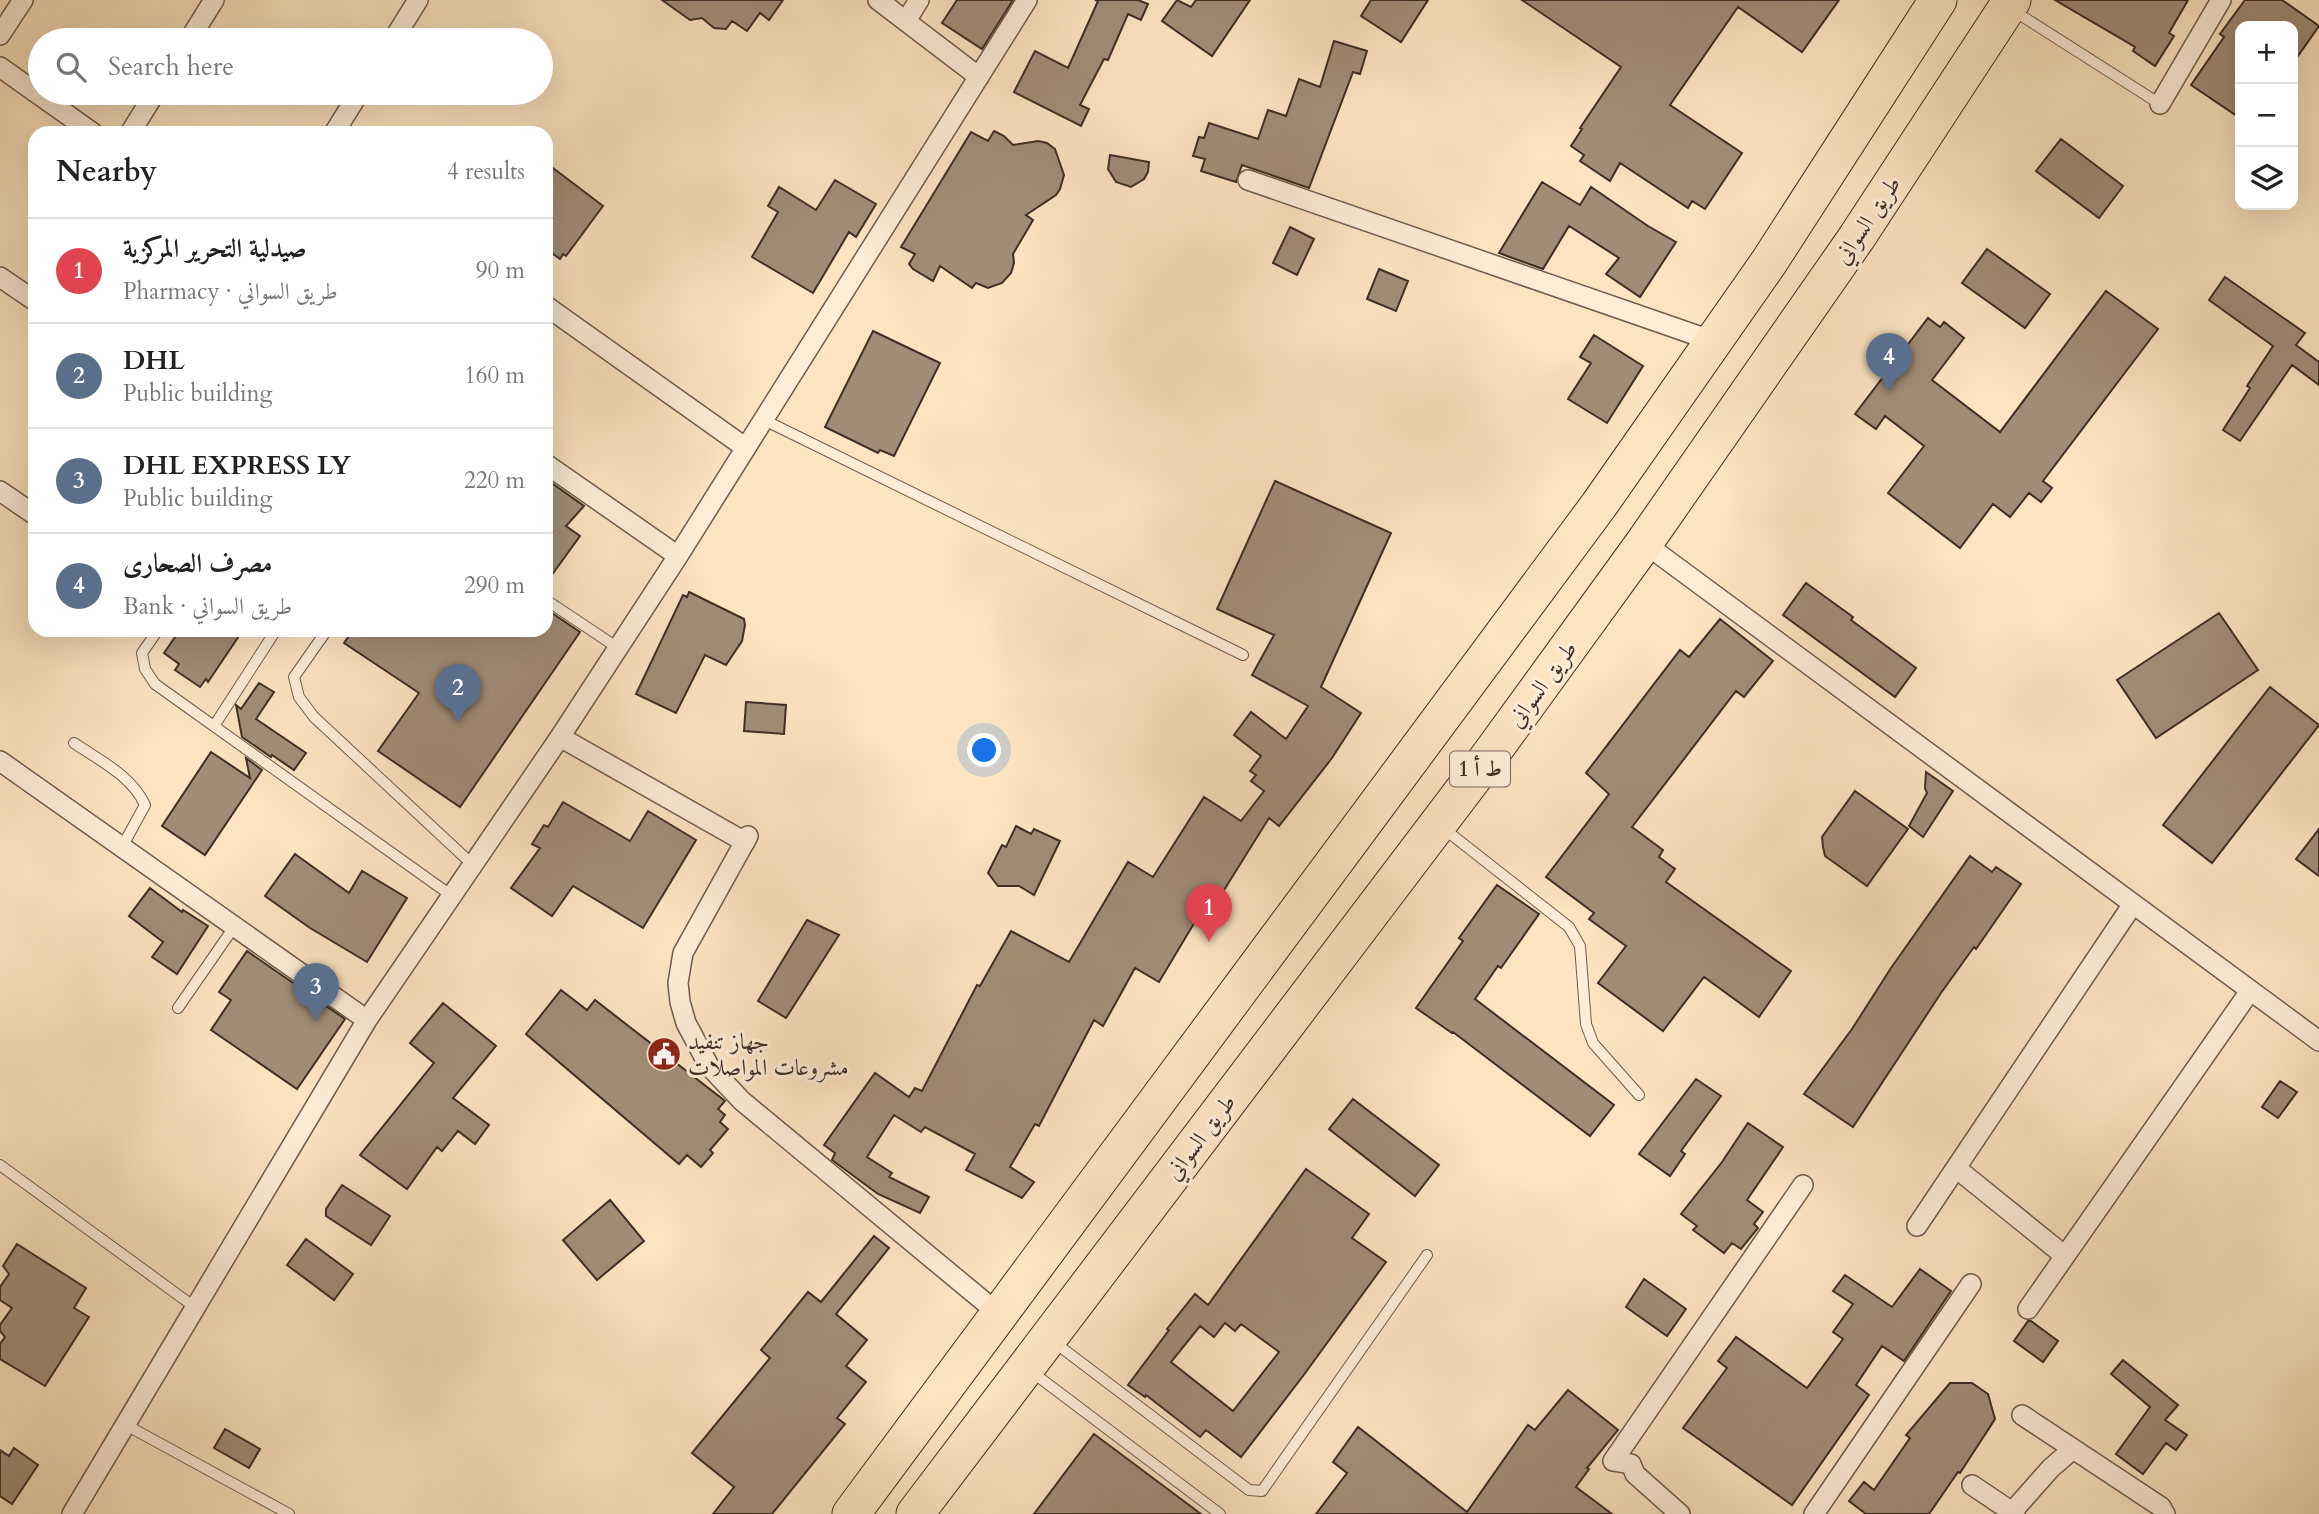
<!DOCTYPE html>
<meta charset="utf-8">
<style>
body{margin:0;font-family:Cardo,Amiri,serif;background:#f6f6f6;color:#222}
.controls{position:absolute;right:21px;top:21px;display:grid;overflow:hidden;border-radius:14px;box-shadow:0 7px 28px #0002}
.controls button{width:63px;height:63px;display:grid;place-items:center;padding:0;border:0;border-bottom:2px solid #e0e0e0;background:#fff;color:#222;font:35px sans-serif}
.you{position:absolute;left:985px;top:751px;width:24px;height:24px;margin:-18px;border:5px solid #fff;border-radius:50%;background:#1a73e8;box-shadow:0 0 0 10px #1a73e833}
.badge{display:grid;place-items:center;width:46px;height:46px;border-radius:50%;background:#8f2418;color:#fff;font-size:23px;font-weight:700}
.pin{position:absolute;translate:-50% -58px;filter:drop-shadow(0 2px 4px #0008)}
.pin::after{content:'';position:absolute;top:37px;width:24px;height:21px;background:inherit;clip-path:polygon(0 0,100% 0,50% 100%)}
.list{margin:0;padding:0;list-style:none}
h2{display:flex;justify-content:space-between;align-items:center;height:91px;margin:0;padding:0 28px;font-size:30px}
h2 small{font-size:23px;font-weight:400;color:#767676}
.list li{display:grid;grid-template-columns:46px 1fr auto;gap:21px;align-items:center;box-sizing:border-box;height:105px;padding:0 28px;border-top:2px solid #e0e0e0}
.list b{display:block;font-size:26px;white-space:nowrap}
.list p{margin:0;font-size:23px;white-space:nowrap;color:#767676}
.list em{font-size:23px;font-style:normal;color:#767676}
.icon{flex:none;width:38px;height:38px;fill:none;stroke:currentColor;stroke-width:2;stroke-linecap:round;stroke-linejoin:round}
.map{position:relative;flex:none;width:2319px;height:1514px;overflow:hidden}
.search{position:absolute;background:#fff;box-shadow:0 7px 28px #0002;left:28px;top:28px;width:525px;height:77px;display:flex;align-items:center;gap:18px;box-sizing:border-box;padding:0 24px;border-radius:38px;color:#767676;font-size:26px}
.panel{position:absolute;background:#fff;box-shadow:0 7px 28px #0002;left:28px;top:126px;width:525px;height:511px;border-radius:21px}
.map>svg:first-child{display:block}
.building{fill:#a18d77;stroke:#3e2e26;stroke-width:2;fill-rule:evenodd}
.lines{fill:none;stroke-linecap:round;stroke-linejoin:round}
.lane-casing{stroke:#6e5c4d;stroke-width:12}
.street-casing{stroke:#6e5c4d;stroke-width:22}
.highway-casing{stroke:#3e2e26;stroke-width:39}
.lane{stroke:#fdedd7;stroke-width:10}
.street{stroke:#fdedd7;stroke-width:19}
.highway{stroke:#fce4c1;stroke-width:37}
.labels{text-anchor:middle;stroke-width:6;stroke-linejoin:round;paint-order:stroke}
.shield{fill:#fdedd7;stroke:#77675b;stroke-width:2}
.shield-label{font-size:21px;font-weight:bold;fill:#3e2e26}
.street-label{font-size:23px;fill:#3e2e26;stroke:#fdedd7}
.poi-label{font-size:23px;fill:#3e2e26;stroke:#fdedd7;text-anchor:start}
</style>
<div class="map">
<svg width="2319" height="1514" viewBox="0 0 2319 1514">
<rect width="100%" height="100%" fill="#fce4c1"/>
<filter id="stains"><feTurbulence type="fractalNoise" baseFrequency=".00286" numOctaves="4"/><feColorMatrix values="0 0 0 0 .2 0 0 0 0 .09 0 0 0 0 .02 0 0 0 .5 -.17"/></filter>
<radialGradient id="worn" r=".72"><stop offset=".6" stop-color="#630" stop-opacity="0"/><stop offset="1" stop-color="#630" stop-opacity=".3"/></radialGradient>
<path class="building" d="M662,0H783L769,20L760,13L747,31L732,21L726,29L714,28L702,18L690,20Z
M957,0H1013L982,49L942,23Z
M1095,0H1138L1148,4L1141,20L1128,14L1108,60L1104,59L1080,105L1089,109L1081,126L1014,92L1035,51L1068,68L1098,1Z
M1177,0L1191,7L1196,0H1250L1212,56L1162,21Z
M1371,0H1428L1401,42L1361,16Z
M1522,0H1839L1802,52L1738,7L1670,105L1742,153L1705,209L1692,201L1688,208L1620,163L1610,181L1580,161L1584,155L1571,146L1582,129L1580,128L1621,67Z
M2055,0H2188L2169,33L2174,36L2155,66L2133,51L2135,47Z
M2245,0H2282L2319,26L2293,63V26H2240V118L2191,85L2224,37L2220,34Z
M1334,41L1367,51L1360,74L1353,72L1309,188L1242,165L1236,182L1201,171L1205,159L1193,156L1199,137L1204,138L1209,123L1258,139L1268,110L1286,116L1299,79L1320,87Z
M994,131L1004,136L1013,145L1038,141L1047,143L1055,149L1064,175L1060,189L1056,195L1026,215L1033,220L1013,254L1014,263L1011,273L1002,283L988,288L976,283L972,288L940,266L933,281L913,269L909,264L915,254L901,247L971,132L988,141Z
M2061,139L2123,186L2099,218L2036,171Z
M1110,155L1149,162L1148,172L1144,179L1131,187L1116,182L1108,169Z
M553,168L603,206L566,256L563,254L560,259L548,250L546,244V178Z
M835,180L876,204L856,237L849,232L813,293L752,257L778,212L768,206L779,187L816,210Z
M1542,182L1580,205L1591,187L1648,226L1676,242L1640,297L1606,274L1619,258L1569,226L1543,269L1499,253Z
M1290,227L1314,239L1297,275L1273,263Z
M1987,249L2050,294L2025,328L1962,283Z
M1379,269L1408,281L1396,311L1367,299Z
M2225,277L2305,333L2296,345L2319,362V385L2292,365L2240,441L2223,430L2250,388L2247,386L2273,346L2209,300Z
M2106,291L2158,329L2043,481L2052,488L2041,502L2029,493L2010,517L1993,504L1960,548L1888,493L1924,446L1885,416L1876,429L1855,414L1928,318L1940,327L1944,322L1964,338L1932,380L2000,432Z
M873,331L940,363L894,456L880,450L878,453L825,427Z
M1594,335L1643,366L1607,423L1568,399L1591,363L1580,357Z
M546,479L584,506L566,526L580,536L546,583Z
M1275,481L1391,533L1321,687L1361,713L1332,758L1279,826L1269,818L1206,919L1199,915L1159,982L1135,968L1103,1026L1094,1020L1039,1126L1035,1124L1010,1167L1034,1182L1022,1198L966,1170L975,1154L925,1127L921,1132L894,1115L867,1157L892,1173L889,1177L929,1197L920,1213L878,1194L832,1160L835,1153L824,1145L875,1073L909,1097L915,1088L922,1091L977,985L980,986L1011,931L1069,962L1128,862L1153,877L1204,797L1241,821L1264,791L1251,781L1256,775L1250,771L1261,756L1234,735L1251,712L1286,739L1308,706L1252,675L1274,635L1217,609Z
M1806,583L1853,617L1851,620L1916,668L1895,697L1783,615Z
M689,592L744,619L745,625L742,641L726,665L705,655L676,713L636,694L683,595L687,597Z
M546,609L580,632L460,807L378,751L419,693L344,643L353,630H546Z
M2219,613L2258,670L2156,738L2117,680Z
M1720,619L1773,661L1744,697L1736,691L1632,827L1663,850L1659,857L1675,869L1666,882L1791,971L1759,1017L1704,977L1663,1031L1598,983L1626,946L1589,919L1594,913L1546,877L1609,794L1586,773L1680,650L1689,657Z
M180,630H243L208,682L206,679L200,687L175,670L179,664L164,653Z
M259,683L274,692L256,719L306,753L294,770L272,755L271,757L242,737L236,705L241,709Z
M2270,687L2319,725L2212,863L2163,825Z
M746,702L786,705L784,734L744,731Z
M211,752L250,778L246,758L262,770L205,855L162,826Z
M1926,772L1953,791L1923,837L1909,826L1927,793L1925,788Z
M1855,791L1908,829L1867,886L1825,856L1823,847L1822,837Z
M563,802L630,841L648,811L696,840L643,928L573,886L552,916L511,888L540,848L532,844L544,825L548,827Z
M1016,826L1031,834L1034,829L1060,841L1034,895L1019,886H998L988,873L1002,845L1006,847Z
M2319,829V876L2296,859Z
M295,854L349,893L362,871L407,898L367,962L310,928L265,896Z
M1970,856L1992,872L1996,867L2021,884L1976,949L1974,947L1941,993L1853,1127L1804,1094L1852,1029L1891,968Z
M1497,885L1539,914L1501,968L1498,966L1475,999L1614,1105L1590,1136L1453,1032L1452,1033L1416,1008L1463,941L1459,938Z
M150,888L182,912L183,910L208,926L177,974L152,957L163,942L129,916Z
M807,920L839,935L786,1018L758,1001Z
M247,951L345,1019L297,1089L211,1030L231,1000L219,992Z
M561,990L587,1010L595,1000L725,1101L718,1109L725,1115L720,1122L728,1129L710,1150L713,1153L701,1167L687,1155L679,1164L526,1034Z
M443,1003L496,1046L453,1098L489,1125L475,1144L458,1131L442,1151L437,1147L407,1189L360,1155L434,1063L410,1043Z
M1696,1079L1721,1096L1681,1151L1685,1154L1670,1176L1639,1154Z
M2280,1081L2297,1092L2278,1118L2262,1107Z
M1353,1099L1439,1165L1415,1196L1329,1129Z
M1748,1123L1783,1147L1747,1200L1763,1212L1754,1224L1758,1228L1741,1249L1732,1243L1724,1253L1693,1230L1697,1226L1681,1214L1722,1162Z
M1306,1169L1369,1214L1352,1238L1386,1262L1303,1376L1241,1457L1206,1430L1200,1437L1146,1395L1145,1397L1128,1385L1169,1330L1167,1329L1195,1294L1208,1305ZM1225,1323L1235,1331L1241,1324L1279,1352L1233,1411L1171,1362L1200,1326L1214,1337Z
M342,1185L390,1216L371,1245L326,1216V1209Z
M610,1200L644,1241L597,1280L563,1240Z
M874,1236L889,1248L836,1314L867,1340L846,1366L866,1382L837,1418L845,1424L772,1514H713L734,1487L692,1453L770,1358L761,1350L808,1292L821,1302Z
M306,1239L353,1274L334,1300L287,1265Z
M17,1244L86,1288L74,1308L89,1317L45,1386L0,1359V1344L5,1337L0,1331V1325L12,1308L0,1300V1287L9,1274L3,1266Z
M1920,1269L1951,1291L1904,1361L1882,1346L1856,1385L1869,1395L1792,1505L1683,1428L1727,1368L1718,1361L1736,1337L1807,1388L1843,1339L1833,1332L1853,1304L1833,1291L1845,1275L1892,1307Z
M1644,1279L1686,1309L1667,1336L1626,1307Z
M2028,1321H2031L2058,1341L2043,1362L2014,1341Z
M2123,1360L2178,1405L2165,1420L2187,1435L2176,1450L2166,1443L2143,1474L2116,1454L2150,1407L2111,1374Z
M1950,1383H1972L1988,1394L1995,1419L1960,1473L1958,1472L1929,1514H1866L1849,1501L1864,1482L1874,1490L1910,1438L1906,1435Z
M1568,1390L1618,1430L1587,1468L1589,1469L1576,1487L1612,1514H1316L1347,1473L1333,1462L1358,1427L1467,1512L1528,1425L1535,1430Z
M225,1429L260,1449L249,1468L214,1448Z
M1094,1434L1201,1514H1034Z
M14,1448L38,1465L12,1504L0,1496V1450L9,1456Z"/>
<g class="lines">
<g class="lane-casing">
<path id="lane" d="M2014,11L2160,104
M764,420L1243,655
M546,600L618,648
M158,630L142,653L145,669L155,684L452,896
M327,630L294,677L299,697L314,717L473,865
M214,726L276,630
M74,743C99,760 132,776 145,805L122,847
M1443,828L1569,927L1580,946L1586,1024L1593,1043L1639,1095
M178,1008L234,927
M0,1165L196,1308
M1054,1342L1249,1490L1262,1491L1427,1255
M1032,1372L1220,1514
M126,1425L289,1514"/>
</g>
<g class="street-casing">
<path id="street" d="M878,0L979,77
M906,21L919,0
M0,35L23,0
M189,40L214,0
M393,40L418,0
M0,67L93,133
M2160,104L2221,0
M130,133L155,93
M334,133L359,93
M1248,180L1713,341
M0,277L35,301
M546,306L746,448
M546,464L678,556
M0,491L35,515
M1644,543L2319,1041
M560,737L745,842
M0,761L367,1020
M748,836L683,953L678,983L680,1002L686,1023L709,1066L742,1101L999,1314
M1956,1168L2065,1256
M1917,1226L2133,904
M2028,1309L2250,991
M2022,1415L2161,1507L2165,1514
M1972,1485L2015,1514
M2012,1512L2051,1468L2073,1449
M72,1514L367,1020L560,737L678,556L1027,0
M1680,1514L1635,1474L1631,1464L1613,1461L1803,1185
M1814,1514L1971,1284"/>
</g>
<g class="highway-casing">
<path id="highway" d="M851,1514L1599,505L1769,262L1938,0
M915,1514L1488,758L1644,543L1857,237L2012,0"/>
</g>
<use href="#lane" class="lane"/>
<use href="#street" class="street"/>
<use href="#highway" class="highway"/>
</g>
<defs>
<g id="civic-disc" transform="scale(1.75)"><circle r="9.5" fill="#8f2418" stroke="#fdedd7"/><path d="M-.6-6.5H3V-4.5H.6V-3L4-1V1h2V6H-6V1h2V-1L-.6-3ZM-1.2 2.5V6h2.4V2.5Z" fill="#fff"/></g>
</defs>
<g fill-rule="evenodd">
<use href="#civic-disc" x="664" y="1054"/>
</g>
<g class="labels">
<rect class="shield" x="1450" y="751.5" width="60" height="35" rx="5"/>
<g class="shield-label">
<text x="1480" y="776">ط أ 1</text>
</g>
<g class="street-label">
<text transform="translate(1867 220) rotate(-56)" y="8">طريق السواني</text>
<text transform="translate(1542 684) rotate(-54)" y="8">طريق السواني</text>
<text transform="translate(1200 1137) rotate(-53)" y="8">طريق السواني</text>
</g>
<g class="poi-label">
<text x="688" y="1049">جهاز تنفيد<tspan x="688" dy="26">مشروعات المواصلات</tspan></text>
</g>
</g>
<rect width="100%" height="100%" filter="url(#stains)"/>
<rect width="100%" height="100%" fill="url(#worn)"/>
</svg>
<div class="controls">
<button>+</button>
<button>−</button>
<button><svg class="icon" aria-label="layers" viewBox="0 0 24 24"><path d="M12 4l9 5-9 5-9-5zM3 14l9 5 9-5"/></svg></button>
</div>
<div class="you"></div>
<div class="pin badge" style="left:1209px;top:942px;background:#e0444e">1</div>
<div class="pin badge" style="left:458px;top:722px;background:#5c6f8a">2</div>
<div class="pin badge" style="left:316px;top:1021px;background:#5c6f8a">3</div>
<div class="pin badge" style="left:1889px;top:391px;background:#5c6f8a">4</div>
<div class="search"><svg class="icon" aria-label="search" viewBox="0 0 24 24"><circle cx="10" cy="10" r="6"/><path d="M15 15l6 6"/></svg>Search here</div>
<section class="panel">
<h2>Nearby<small>4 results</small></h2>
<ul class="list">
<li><span class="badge" style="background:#e0444e">1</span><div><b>صيدلية التحرير المركزية</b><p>Pharmacy · طريق السواني</p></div><em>90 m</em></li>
<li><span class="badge" style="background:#5c6f8a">2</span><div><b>DHL</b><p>Public building</p></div><em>160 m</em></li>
<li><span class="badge" style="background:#5c6f8a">3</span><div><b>DHL EXPRESS LY</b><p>Public building</p></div><em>220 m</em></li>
<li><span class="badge" style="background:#5c6f8a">4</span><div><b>مصرف الصحارى</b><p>Bank · طريق السواني</p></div><em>290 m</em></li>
</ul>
</section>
</div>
